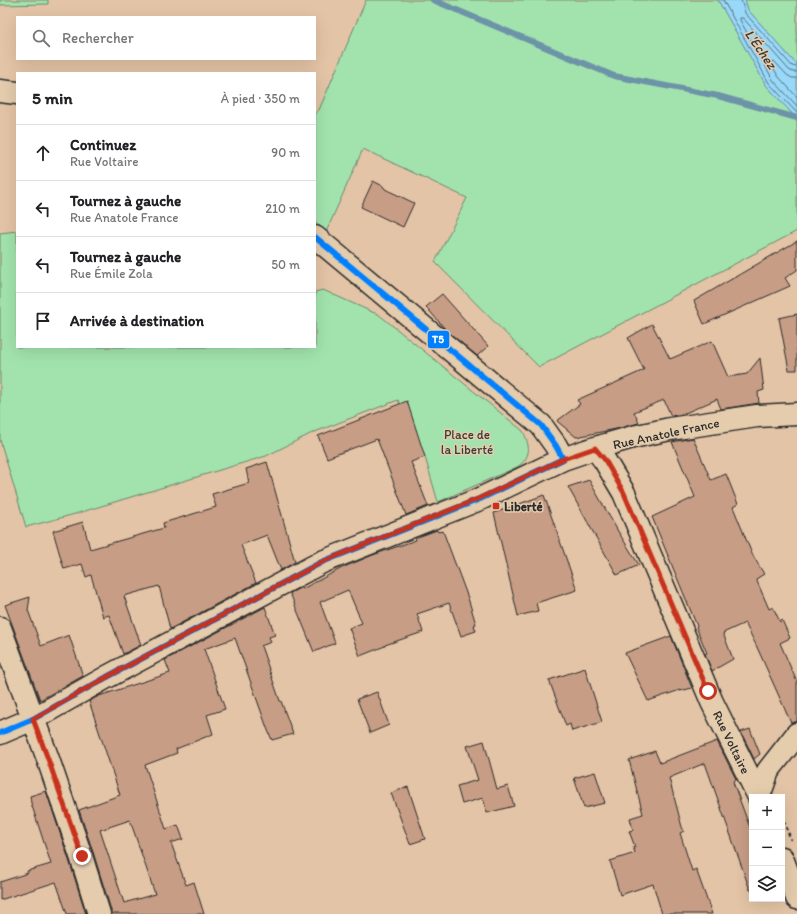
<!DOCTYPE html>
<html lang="fr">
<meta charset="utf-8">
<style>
body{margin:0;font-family:Itim,sans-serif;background:#f2f2f2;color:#202124}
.controls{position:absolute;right:12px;bottom:12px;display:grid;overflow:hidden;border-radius:0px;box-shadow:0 4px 16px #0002}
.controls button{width:36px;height:36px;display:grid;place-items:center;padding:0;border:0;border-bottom:1px solid #e0e0e0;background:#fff;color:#202124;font:20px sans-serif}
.stop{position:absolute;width:12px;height:12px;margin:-9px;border:3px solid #c8321e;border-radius:50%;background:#fff}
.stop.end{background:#c8321e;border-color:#fff;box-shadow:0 1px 4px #0008}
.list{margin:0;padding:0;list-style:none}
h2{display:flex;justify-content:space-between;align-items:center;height:52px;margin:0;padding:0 16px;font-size:17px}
h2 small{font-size:13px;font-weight:400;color:#757577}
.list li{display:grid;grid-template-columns:26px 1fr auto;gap:12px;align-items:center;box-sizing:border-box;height:56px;padding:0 16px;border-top:1px solid #e0e0e0}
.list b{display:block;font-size:15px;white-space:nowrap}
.list p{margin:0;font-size:13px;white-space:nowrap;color:#757577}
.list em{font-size:13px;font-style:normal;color:#757577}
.icon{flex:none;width:22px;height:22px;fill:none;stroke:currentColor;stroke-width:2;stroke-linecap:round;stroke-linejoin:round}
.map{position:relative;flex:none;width:797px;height:914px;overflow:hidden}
.search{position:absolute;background:#fff;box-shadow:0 4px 16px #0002;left:16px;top:16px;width:300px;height:44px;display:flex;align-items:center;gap:10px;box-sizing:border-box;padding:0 14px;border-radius:0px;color:#757577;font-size:15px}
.panel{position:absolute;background:#fff;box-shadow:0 4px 16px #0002;left:16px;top:72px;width:300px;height:276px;border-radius:0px}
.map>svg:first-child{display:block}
.green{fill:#a2e3ad;stroke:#66876c}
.water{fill:#98d8f9;stroke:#6c93a7}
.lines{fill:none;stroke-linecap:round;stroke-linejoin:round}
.shore{stroke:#57707d;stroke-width:1}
.stream{stroke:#6c93a7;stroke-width:6}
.building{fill:#c79d86;stroke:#2b2b2b;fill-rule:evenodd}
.minor-casing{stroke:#2b2b2b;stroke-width:25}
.tertiary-casing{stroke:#2b2b2b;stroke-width:25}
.path{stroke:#2b2b2b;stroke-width:2.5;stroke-dasharray:3 3;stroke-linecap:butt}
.minor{stroke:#e4ccad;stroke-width:22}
.tertiary{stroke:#e4ccad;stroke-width:22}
.bus-1-casing{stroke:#e4ccad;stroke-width:9}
.bus-1{stroke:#0080ff;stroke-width:6}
.route{stroke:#c8321e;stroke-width:5}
.poi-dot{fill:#c8321e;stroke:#e4ccad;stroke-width:1.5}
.labels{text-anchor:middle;stroke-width:3;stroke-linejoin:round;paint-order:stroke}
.street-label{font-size:13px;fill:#2b2b2b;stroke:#e4ccad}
.park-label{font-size:13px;fill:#373d38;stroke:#e4ccad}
.poi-label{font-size:13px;font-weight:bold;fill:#2b2b2b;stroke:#e4ccad;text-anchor:start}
.water-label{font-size:14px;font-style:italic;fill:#363c40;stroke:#e4ccad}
.line-badge{stroke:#e4ccad;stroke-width:1.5}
.badge-label{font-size:11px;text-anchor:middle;font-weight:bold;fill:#fff}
</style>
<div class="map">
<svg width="797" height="914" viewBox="0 0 797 914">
<rect width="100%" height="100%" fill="#e4c4a6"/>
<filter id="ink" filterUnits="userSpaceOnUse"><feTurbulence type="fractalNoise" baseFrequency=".025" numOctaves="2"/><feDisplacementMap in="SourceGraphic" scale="8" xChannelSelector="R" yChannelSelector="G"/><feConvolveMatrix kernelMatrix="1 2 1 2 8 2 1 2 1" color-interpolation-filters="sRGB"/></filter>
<g filter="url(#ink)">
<path class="green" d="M0,0H48V4L0,5Z
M366,0H718L766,85L797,119V231L539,367L435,262L467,198L363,149L326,232L315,222V113L319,110Z
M745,0H797V65L748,10Z
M17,231V347H315V292L323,290L372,312L378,314L523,431C530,446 532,457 517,467L438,502L425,457L398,400L312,433L266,456L75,514L26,527L0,440V233Z"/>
<path class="water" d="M718,0H745L748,10L797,65V119L766,85Z"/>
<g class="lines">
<path class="shore" d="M723,0L769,83L797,113
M741,0L745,13L792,66L797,67
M797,72H793L789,70L743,18H740V20L773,80L797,106
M797,78H792L787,75L774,61L771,62V64L778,76L797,97"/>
<path class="stream" d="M433,0L614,76L718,96L797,118"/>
</g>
<path class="building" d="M373,181L383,186L385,189L414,203L403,227L361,207Z
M797,241V270L785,278L790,286L704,324L694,301Z
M442,294L488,346L477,356L447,331L426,307Z
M797,314V370H789L779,318Z
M652,324L670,359L712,341L728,377L747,374L760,358L764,390L758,392L759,403L721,409L717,399L683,414L671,416L664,400L634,412L639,423L616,429L576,437L557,421L580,404L577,400L644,370L628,338Z
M407,401L425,457L411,462L428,506L406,515L377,439L327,458L318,436Z
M693,438L711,480L726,474L738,504L733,507L752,554L764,574L756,579L769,609L773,607L780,622L782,620L790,638L780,643L797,682V722L791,723L756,645L745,623L723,633L733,659L712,671L705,654L707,653L696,627L697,626L652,517L695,497L672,442Z
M267,462L295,562L281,570L267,535L241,545L256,583L170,629L159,586L124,596L141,645L123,654L109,615L103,617L91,575L86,577L82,564L64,569L53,531L83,522L90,549L164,528L163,523L216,507L212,494L249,483L246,469Z
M589,480L619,533L639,565L617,575L568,487Z
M544,495L577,590L536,603L538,611L518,616L494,513Z
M437,530L438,532L443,531L468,598L476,624L474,625L476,631L461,636L449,603L417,614L423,632L385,645V646L360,656L349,628L362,623L348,590L320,602L335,643L314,652L290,593L302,587V589L344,567L373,555L416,540L415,538Z
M30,597L28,610L41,646L69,635L83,676L40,700L5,605Z
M265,607L275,635L269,637L271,642L261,646L280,701H281L293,734L272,740L267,728L235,638L204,649L225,709L207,715L213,734L176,749L177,753L145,765L166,829L178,825L183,839L171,843L186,885L194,882L204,914H111V910L93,852L79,810L120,795L89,701L99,696L170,673L165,660ZM130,820L155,894L124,903L100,830Z
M671,636L692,688L680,691V690L648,701L625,653Z
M585,668L602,722L572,731L570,724L566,726L549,680Z
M377,692L389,725L370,733L357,699Z
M750,729L760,754L754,759L741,732Z
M484,741L497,789L508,786L514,806L487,813L483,798L462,804L457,786L478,780L467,746Z
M717,741L736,779L733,782L752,833V890H750L705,763L669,778L682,827L684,831L680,833L692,871L696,869L712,914H662L653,884L620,895L610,861L635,853L633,847H635L629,831L633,830L630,818L643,814L629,760L655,751L660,763Z
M595,772L605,803L584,808L574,778Z
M408,787L425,839L410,844L391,793Z
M46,791L69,860L86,914H67L56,882L0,900V882L28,873L27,871L51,864L31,803L30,796Z"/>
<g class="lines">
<g class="minor-casing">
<path id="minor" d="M0,91L17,93
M315,237L541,425L556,446L563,459
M595,448L605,461L624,493L712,702L759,797
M0,733L33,719L107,677L322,562L480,499L563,459L595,448L633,437L670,429L757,416L797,414
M759,796L768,771L797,734
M782,858L797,898"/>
</g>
<g class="tertiary-casing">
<path id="tertiary" d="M0,628L48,759L81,856L99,914"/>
</g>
<path class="path" d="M782,816L791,840"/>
<use href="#minor" class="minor"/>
<use href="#tertiary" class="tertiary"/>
<g class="bus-1-casing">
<path id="bus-1" d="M0,733L33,719L107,677L322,562L480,499L563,459L556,446L541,425L315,237"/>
</g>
<use href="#bus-1" class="bus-1"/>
</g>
</g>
<g class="lines" filter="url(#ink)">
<path class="route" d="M82,856L48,759L33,719L107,677L322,562L480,498L563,459L595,448L605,460L624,493L708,691"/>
</g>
<rect class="poi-dot" x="492" y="502" width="8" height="8" rx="2"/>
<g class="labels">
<g class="street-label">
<text transform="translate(666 433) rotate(-12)" y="5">Rue Anatole France</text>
<text transform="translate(732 742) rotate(64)" y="5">Rue Voltaire</text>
</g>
<g class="park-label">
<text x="467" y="439">Place de<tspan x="467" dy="15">la Liberté</tspan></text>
</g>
<g class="poi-label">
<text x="504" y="511">Liberté</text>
</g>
<g class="water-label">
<text transform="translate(761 49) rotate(55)" y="5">L'Échez</text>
</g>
</g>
<rect class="line-badge" x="427" y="330" width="23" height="19" rx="4" fill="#0080ff"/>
<g class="badge-label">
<text x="438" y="343">T5</text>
</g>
</svg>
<div class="controls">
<button>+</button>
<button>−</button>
<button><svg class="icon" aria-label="layers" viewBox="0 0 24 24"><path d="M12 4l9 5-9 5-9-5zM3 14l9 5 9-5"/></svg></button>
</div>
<div class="stop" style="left:708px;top:691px"></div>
<div class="stop end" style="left:82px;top:856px"></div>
<div class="search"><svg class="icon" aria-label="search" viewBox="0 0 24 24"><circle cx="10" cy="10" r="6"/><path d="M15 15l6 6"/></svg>Rechercher</div>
<section class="panel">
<h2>5 min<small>À pied · 350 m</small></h2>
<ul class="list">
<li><svg class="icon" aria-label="ahead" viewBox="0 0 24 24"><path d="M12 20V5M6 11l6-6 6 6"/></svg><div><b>Continuez</b><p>Rue Voltaire</p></div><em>90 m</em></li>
<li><svg class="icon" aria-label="left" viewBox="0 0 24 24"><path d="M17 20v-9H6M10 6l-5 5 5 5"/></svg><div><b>Tournez à gauche</b><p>Rue Anatole France</p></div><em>210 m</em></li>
<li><svg class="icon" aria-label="left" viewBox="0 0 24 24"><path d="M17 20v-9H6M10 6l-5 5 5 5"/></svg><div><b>Tournez à gauche</b><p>Rue Émile Zola</p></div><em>50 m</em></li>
<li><svg class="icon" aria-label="arrive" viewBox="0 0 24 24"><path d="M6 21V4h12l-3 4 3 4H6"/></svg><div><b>Arrivée à destination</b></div></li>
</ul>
</section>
</div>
